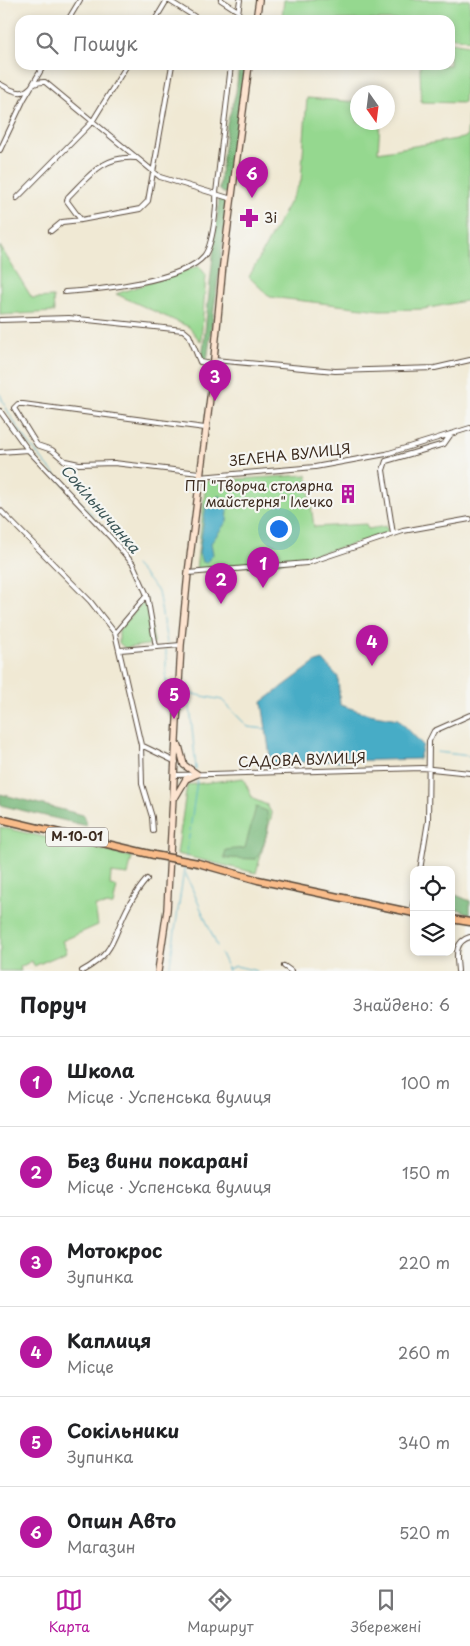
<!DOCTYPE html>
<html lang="uk">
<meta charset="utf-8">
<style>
body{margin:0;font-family:"Playpen Sans",sans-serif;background:#f6f6f6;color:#202124}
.controls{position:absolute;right:15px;bottom:15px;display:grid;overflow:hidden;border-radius:10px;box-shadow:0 2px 8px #0003}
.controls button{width:45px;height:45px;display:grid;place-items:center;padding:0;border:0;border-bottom:1px solid #e0e0e0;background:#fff;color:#202124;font:25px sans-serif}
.compass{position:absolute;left:350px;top:85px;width:45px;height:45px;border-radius:50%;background:#fff;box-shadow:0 2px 8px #0003;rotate:166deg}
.you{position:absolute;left:278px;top:528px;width:18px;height:18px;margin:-12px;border:4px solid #fff;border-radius:50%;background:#1a73e8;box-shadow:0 0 0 8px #1a73e833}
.badge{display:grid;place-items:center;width:32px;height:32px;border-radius:50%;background:#b5179e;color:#fff;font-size:16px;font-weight:700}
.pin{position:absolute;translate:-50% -41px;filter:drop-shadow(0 1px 2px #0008)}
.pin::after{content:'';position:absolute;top:26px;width:18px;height:15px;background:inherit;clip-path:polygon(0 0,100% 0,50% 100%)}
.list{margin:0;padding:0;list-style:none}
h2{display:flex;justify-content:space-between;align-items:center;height:65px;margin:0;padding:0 20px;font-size:21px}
h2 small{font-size:16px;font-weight:400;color:#757577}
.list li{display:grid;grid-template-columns:32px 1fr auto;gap:15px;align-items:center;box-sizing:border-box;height:90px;padding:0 20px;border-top:1px solid #e0e0e0}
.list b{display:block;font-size:19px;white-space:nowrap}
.list p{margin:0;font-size:16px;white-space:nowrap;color:#757577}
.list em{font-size:16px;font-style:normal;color:#757577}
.icon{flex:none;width:28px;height:28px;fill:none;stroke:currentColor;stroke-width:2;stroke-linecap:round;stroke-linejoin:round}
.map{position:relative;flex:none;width:470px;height:971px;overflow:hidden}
.search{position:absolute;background:#fff;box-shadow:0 2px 8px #0003;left:15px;right:15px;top:15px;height:55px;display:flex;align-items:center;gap:12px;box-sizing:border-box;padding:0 18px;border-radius:15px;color:#757577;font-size:19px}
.sheet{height:605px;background:#fff}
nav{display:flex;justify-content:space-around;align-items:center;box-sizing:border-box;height:70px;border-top:1px solid #e0e0e0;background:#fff;font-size:14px;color:#757577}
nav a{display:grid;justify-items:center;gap:2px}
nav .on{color:#b5179e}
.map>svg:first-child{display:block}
.green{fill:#95d88f;stroke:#688156}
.forest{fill:#78b87a;stroke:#5a714c}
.water{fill:#47acc6;stroke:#416b72}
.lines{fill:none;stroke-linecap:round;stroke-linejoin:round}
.stream{stroke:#47acc6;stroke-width:1}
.minor-casing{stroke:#564739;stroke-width:6}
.secondary-casing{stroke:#564739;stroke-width:8}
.trunk-casing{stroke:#564739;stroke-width:9}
.minor{stroke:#fff;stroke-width:4}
.secondary{stroke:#fde4d0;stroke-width:5.5}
.trunk{stroke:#f9bc8a;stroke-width:6}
.trunk-bridge-casing{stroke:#564739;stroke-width:9;stroke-linecap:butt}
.trunk-bridge{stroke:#f9bc8a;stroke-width:6}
.labels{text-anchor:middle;stroke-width:4.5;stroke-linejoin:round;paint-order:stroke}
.shield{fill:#f6f6f2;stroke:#73675e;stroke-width:1}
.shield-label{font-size:12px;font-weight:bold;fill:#3b2a1e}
.poi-label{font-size:14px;fill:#3b2a1e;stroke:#f6f6f2;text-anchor:start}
.street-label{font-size:14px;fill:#3b2a1e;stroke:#f6f6f2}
.water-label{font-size:15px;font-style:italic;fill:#3f5859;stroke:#f6f6f2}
</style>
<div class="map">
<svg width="470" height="971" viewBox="0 0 470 971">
<rect width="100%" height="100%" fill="#f6f6f2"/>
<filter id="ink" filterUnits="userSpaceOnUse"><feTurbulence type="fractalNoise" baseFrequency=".02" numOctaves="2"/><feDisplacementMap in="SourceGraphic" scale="10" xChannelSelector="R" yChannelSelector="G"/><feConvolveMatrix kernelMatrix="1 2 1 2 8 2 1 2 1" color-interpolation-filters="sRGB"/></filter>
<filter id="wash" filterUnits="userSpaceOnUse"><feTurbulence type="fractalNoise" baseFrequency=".0096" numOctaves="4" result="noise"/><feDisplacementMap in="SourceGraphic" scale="20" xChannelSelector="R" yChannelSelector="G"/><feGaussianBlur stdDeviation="1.12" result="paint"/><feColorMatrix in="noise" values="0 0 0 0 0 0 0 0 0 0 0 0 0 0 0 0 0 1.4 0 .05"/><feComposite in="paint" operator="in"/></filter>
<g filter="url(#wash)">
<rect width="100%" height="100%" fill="#f0e9d4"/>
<path class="green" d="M284,0H470V40L450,37V20H310L282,17Z
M450,42L468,45L464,103L421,102L420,65H450Z
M470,74V300L424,309L380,310L270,297L249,277L301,181L307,98L357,102L358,122L380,123L378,152L463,138L467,136Z
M0,246L32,298L53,297L54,312L0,315Z
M199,266L206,275L201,342L189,327L116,294Z
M307,475L314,527L366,524L368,529L386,526L388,532L344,547L277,563L196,570L206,481Z
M145,599H147L154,644L125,648L119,643V630Z
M243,778L253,799L267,805L272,814L256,873L177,854L187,785Z
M0,827L132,857L128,875L111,873L110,886L117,887L113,905L95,906L98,925L62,941L67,952L34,966L32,961L20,967L21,971H0Z"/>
<path class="forest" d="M239,65H245L227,193H223L219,189L227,124L236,92Z
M219,199L224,200L228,206L207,361L202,359Z
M0,794L83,815L87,826L0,805Z
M256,807L267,811C270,828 265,845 256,859L224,858L226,850L245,848Z
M451,893L470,901V914L458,909L456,911L451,910Z"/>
<path class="water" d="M220,495L222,503L228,511L227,521L211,543L213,554L207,562H202L199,553L206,505Z
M323,660L338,677L340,705L369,714L398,719L423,745L419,759L271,763L262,702L316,662Z"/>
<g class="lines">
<path class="stream" d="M0,394C17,439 62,481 94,517
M135,565L158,591L167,643
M166,650V682L172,683
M188,685L196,769
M188,693L222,700L248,727L266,729
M437,752L470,756
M186,858L197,781
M185,864L184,870L217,946
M221,954L229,971
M228,969L236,966L257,971
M169,971L184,870"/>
</g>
</g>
<g filter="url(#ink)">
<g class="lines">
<g class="minor-casing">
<path id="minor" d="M168,0L200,20
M221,0L238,11
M68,20L80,0
M155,20L167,0
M237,20L240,0
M0,84C34,104 23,81 45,82L160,177L232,199
M0,150L24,99L44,65
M17,198L92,122L127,65
M81,220L67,201L68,197C89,176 103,155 136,158
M51,231L62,222L81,220L140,209L148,201L172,65
M65,292C98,290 183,281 204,256C213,245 217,207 216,193L231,65
M0,320L69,318L183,330L189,335L200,362L212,364
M214,360L335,371L435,368L470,360
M0,411L28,450L112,539L133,564L147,595L156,647
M0,452L28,450
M199,473L114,463L79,464L65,461L52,450L37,445L14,408L18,404H23L205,428
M200,477L315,467L386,454L470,428
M0,510L90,601L115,633L141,745L142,784L152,817L153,831
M393,534L383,470L386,461L444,444L451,434
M188,573L307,563L403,531L470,519
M115,633L147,595
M120,650L181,645
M141,745L176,762
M176,775L422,768L470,773
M420,870L428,821L429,741L434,731L470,715
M411,913L414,900
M284,966L291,971
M82,971C117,952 112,936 129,905C134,896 140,887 147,879
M458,971C457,957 453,942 470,937"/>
</g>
<g class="secondary-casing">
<path id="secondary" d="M256,20L259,0
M179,746L184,765L197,774
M176,796L186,779L197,774
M158,971L167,910L181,645L188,573L211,390L223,264L249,65"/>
</g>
<g class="trunk-casing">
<path id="trunk" d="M0,819L154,855
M198,863L258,880L414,913
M451,919L470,922"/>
</g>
<use href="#minor" class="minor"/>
<use href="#secondary" class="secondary"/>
<use href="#trunk" class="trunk"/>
<g class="trunk-bridge-casing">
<path id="trunk-bridge" d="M154,855L198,863"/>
</g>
<use href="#trunk-bridge" class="trunk-bridge"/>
</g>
</g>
<defs>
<g id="pharmacy-bare" transform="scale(1.5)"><path d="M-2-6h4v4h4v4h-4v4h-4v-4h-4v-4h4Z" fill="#b5179e" stroke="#f6f6f2" stroke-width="2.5" paint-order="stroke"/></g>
<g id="building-bare" transform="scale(1.5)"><path d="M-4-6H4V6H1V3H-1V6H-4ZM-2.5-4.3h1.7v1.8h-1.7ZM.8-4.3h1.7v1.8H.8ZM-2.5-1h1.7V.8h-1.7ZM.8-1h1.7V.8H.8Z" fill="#b5179e" stroke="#f6f6f2" stroke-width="2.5" paint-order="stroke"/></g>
</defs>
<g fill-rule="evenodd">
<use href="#pharmacy-bare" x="249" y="218"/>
<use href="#building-bare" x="348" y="494"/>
</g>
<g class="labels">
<rect class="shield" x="46" y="827.5" width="62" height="19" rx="4"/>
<g class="shield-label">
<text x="77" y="841">М-10-01</text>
</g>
<g class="poi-label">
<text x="264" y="223">3і</text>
<text x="333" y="491" text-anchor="end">ПП "Творча столярна<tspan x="333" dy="16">майстерня" Ілечко</tspan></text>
</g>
<g class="street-label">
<text transform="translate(290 455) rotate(-6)" y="5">ЗЕЛЕНА ВУЛИЦЯ</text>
<text transform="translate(302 760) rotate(-2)" y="5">САДОВА ВУЛИЦЯ</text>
</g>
<g class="water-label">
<text transform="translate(100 509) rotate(49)" y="5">Сокільничанка</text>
</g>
</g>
</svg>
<div class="controls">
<button><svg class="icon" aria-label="locate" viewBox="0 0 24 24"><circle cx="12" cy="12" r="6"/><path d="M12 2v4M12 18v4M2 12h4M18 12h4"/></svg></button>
<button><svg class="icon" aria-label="layers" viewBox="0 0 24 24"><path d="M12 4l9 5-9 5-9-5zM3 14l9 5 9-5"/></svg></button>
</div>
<svg class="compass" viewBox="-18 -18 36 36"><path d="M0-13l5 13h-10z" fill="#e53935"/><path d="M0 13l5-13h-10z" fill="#757577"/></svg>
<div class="you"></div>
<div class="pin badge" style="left:263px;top:588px">1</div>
<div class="pin badge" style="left:221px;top:604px">2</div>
<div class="pin badge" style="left:215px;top:401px">3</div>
<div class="pin badge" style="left:372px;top:666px">4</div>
<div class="pin badge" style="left:174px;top:719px">5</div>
<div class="pin badge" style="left:252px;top:198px">6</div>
<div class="search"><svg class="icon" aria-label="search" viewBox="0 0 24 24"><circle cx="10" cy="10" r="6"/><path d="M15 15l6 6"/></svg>Пошук</div>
</div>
<section class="sheet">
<h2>Поруч<small>Знайдено: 6</small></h2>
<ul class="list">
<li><span class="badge">1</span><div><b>Школа</b><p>Місце · Успенська вулиця</p></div><em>100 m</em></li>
<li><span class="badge">2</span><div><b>Без вини покарані</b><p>Місце · Успенська вулиця</p></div><em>150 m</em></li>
<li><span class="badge">3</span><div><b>Мотокрос</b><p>Зупинка</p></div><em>220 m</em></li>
<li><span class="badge">4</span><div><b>Каплиця</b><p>Місце</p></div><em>260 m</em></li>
<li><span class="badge">5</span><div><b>Сокільники</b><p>Зупинка</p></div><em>340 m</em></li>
<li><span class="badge">6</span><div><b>Опшн Авто</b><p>Магазин</p></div><em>520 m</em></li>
</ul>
</section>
<nav>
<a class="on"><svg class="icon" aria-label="map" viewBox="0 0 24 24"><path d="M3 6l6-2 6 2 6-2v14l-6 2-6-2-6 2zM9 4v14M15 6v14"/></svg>Карта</a>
<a><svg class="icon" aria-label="directions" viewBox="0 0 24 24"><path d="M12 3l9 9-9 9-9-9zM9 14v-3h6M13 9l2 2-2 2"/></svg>Маршрут</a>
<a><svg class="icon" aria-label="saved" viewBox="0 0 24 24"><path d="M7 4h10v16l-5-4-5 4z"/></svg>Збережені</a>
</nav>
